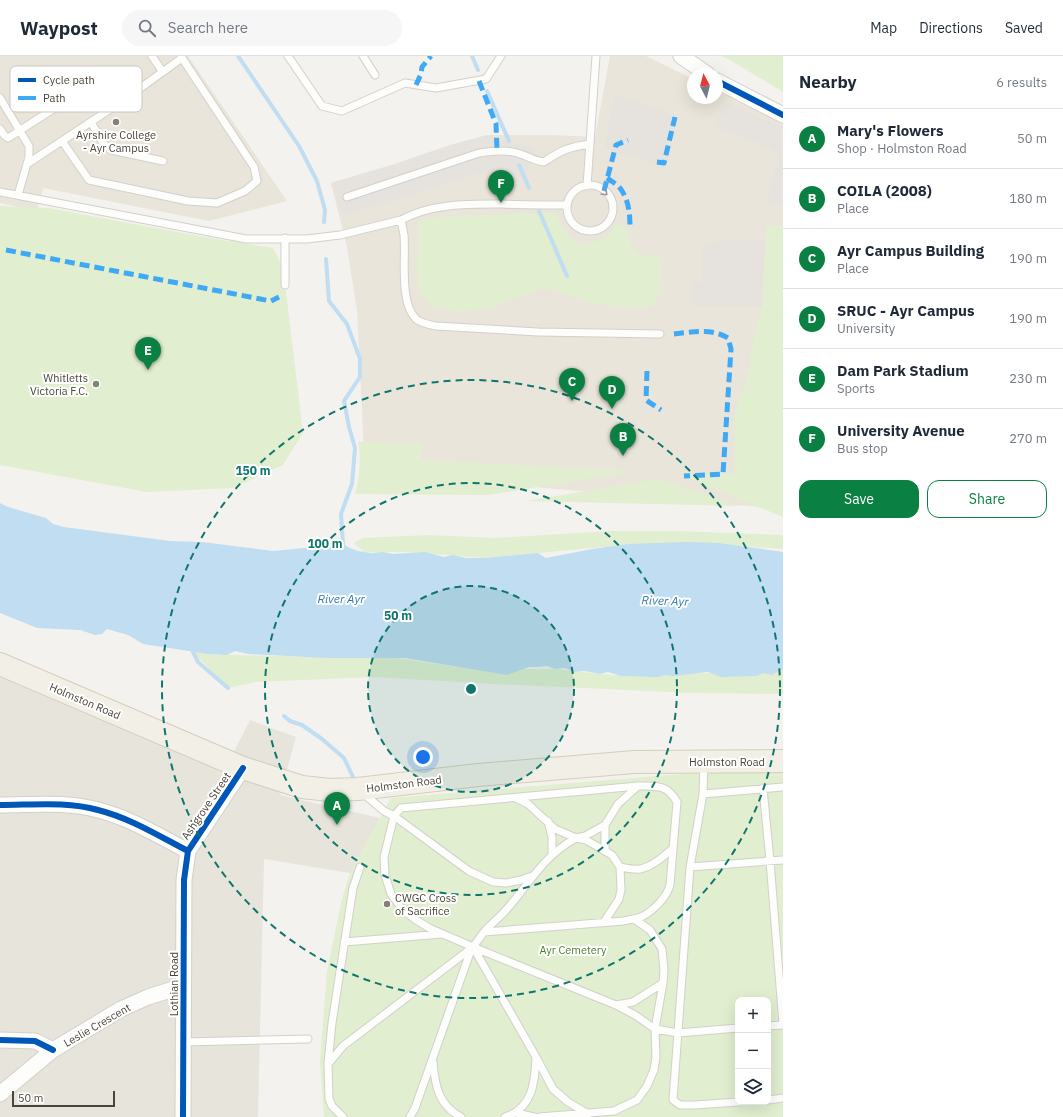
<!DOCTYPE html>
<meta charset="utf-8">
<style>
body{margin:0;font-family:"IBM Plex Sans",sans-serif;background:#f6f6f7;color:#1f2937}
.controls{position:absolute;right:12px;bottom:12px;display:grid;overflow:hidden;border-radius:8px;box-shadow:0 4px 16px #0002}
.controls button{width:36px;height:36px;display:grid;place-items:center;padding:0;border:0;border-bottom:1px solid #e0e1e3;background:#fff;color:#1f2937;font:20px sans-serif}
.compass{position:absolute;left:687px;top:12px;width:36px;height:36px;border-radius:50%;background:#fff;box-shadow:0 4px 16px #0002;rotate:353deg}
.scale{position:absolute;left:12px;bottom:10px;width:103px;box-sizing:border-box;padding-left:4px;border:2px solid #4b4439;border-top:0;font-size:11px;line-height:14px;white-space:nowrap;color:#4b4439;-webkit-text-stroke:3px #fff;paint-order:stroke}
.you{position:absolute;left:423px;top:701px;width:14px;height:14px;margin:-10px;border:3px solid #fff;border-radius:50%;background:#1a73e8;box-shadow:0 0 0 6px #1a73e833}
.badge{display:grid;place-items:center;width:26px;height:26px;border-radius:50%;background:#0b8043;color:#fff;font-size:13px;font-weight:700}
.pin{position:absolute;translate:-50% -33px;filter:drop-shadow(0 1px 2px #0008)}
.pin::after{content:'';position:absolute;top:21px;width:14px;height:12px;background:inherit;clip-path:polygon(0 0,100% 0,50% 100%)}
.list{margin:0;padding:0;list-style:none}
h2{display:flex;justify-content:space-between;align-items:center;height:52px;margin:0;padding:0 16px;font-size:17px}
h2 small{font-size:13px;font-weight:400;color:#747a83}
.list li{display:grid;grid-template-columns:26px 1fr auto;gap:12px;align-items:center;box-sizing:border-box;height:60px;padding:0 16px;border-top:1px solid #e0e1e3}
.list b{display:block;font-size:15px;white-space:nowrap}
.list p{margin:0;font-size:13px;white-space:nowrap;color:#747a83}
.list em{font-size:13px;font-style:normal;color:#747a83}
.actions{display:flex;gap:8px;padding:12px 16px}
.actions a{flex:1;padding:9px 0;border:1px solid #0b8043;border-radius:12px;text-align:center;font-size:14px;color:#0b8043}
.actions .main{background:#0b8043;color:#fff}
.icon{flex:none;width:22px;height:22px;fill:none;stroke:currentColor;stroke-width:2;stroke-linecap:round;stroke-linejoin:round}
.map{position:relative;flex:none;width:783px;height:1061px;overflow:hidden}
header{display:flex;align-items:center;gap:24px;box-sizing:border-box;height:56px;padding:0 20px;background:#fff;border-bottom:1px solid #e0e1e3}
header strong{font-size:19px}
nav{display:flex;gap:22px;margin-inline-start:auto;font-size:14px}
.search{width:280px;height:36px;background:#f6f6f7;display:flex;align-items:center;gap:10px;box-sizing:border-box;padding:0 14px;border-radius:22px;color:#747a83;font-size:15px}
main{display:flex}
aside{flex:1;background:#fff}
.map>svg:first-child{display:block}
.residential{fill:#e7e4dc}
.education{fill:#eae5da}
.green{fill:#e1eecf;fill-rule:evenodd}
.parking{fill:#e6e3df}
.water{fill:#c0ddf1}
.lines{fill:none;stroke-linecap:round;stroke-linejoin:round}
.stream{stroke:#c0ddf1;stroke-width:4}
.lane-casing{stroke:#d2d0cb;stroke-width:9}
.street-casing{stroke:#d2d0cb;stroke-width:17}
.primary-casing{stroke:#d6cebb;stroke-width:24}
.lane{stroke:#fdfdfc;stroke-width:7}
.street{stroke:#fdfdfc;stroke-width:15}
.primary{stroke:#f2efe6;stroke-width:22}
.quiet{stroke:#3fa9f5;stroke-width:5;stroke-dasharray:10 5;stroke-linecap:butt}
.cycleway-casing{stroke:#fff;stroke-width:8}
.cycleway{stroke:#0057b8;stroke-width:6}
.oneway{stroke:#9b9791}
.ring{fill:none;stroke:#0f766e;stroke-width:2;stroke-dasharray:7 5}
.poi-dot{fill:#868178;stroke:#fff;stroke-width:1.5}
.labels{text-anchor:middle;stroke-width:4;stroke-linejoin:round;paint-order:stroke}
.poi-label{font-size:11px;fill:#4b4439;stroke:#fff}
.street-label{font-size:11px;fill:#4b4439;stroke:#fff}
.park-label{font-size:11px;fill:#4a7f2a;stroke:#fff}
.water-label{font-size:12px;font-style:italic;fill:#2e7ab2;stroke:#fff}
.key{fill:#fff;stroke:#c9c7c4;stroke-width:1}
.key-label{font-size:11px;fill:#4b4439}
.centre{fill:#0f766e;stroke:#fff;stroke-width:2}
.ring-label{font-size:12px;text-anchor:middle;font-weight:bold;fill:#0f766e;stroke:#fff;stroke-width:4;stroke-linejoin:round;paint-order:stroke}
</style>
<header>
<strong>Waypost</strong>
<div class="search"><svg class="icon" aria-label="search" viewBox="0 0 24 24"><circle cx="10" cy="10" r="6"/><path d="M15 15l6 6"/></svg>Search here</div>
<nav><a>Map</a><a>Directions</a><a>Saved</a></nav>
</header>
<main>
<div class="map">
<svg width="783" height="1061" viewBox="0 0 783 1061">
<rect width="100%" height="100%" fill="#f4f2ee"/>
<path class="residential" d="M0,621L224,715L250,664L296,681L280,739L380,762L350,817L264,803L258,1061H0Z"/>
<path class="education" d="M0,0H188L287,145L209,165L43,132L37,155L0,147Z
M610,0H646L693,23V42H717V35L783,66V453L365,416L357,255L347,191L331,127L395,108L447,90L487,79H555L595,81Z"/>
<path class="green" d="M721,0H783V36L730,4Z
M0,150L48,152L204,181L273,192L283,211L303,377L283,409L233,432L147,436L0,409Z
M556,156C562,172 567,179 580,189L596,186L609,179L615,168L626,171L632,192L641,199H660L662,222L660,233L653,250L636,253L609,250L592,247L550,233L538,234L492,251L469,255H450L432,251L418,236L417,215L418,165L435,161Z
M774,169L783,170V414L767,416L783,415V461L684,420L735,417L734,360L751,309L750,301L762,250L766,171Z
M358,386L421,387V404L635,415L488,439L355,438C359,422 362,402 358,386Z
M659,423L739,450L526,445Z
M610,475H675L783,479V493L741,490L602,491L484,502L406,496H364L354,487L363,482L428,479L496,482Z
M192,595L208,598L227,599L396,602L498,617L524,613H555L600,618L631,620L783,614V638L690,637L495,628L373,621L255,626L228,632Z
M783,713V1061H324L320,1005L327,915L342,843L350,817L391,742L694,717ZM738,944H768V1046H738Z"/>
<path class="parking" d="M615,39H619L652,50L678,62L665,114L648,105L617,97L604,90Z
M725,47L783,71V152L768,146L769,130L780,102L778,98L768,92L715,70Z
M487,79L535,92L525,123L507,116L499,115L477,118L342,160L331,127L395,108L447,90Z
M765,184L762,250H692L693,226H703V190L713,189L714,185Z"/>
<path class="water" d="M0,447L8,451L46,462L53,468L64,471L170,485L202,486L273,495L326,490L338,493L343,488L350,492L358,495L371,497L383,496L393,498L425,496L444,501L453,499L466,502H484L538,497L546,502L592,493L629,488L686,486L718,487L783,496V614H780L772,619L764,617L756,620L721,621L708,616L673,620L665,619L658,621L621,620L608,616L600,618L585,615L574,616L565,612L555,613L547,610L538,611H529L507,619L405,602H328L248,598L235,595L227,599L208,598L143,588L128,579L107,573L102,578L95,579L80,574L37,572L0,557Z"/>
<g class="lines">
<path class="stream" d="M238,0L299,90L317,125L325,154L324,166
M472,0L478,14
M487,35L509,85
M519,109L529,132
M539,155L567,220
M326,203L329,245L347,268L360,303V321L344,345L349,371L355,392L352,428L341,458L343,488V493
M191,592L198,606L228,632
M284,660L290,665L302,669L322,683L344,702L353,721"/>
<g class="lane-casing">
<path id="lane" d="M152,0L162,15
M288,0L322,50L342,55L405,27L436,32L486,23L501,0
M363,0L375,19
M0,42L29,90V101L18,139
M91,66L103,87L111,94L163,105
M0,73L4,79L8,82L58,50
M62,85L89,124L188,145L217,147L245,135L257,125L254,111L182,2
M27,108L121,46L182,2L181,0
M567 152a23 23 0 1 1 46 0a23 23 0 1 1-46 0Z
M587,130L596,0
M0,136L246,183H307L340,179L401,164C432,147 469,148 503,148C524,149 546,149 567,149
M347,141L479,97C493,95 509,93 523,99C531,102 536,105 544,106C561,94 569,91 590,88
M401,164C402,169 403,174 404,179C406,202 399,246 416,263C421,267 430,269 436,270L538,276L660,278
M285,229V182
M763,732L770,805L783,968
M364,738L384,755L394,760L469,815L493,826L506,827L521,824L532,820
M703,738L704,708
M516,742L528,748L555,773L576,782L585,780L605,769
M548,765L552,781V798
M605,795V769L618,748L638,730
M620,811C626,812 634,814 640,813C652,811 664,800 673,792
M690,811L783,804
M484,876C491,868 499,862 506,854C531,826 542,801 576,782L586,784L605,795L612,799L620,811L621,834L619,843L604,866
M344,886L442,878
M473,891L536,1001C535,1026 533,1052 505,1061
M616,949L633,946L663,927
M768,970L783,969
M183,986L308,983
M536,1001L553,1033L568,1046L588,1058
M433,1006C435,1029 438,1049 461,1061
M328,1007L332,967L353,832L360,811
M768,1044L783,1042
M738,1046L695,1049H680L673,1044L690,811L703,738L783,731
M516,1057L534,1061
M343,1061L332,1050L329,1043L328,1008L343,990L473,891L484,876L624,865C630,863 638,863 643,860C654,854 667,841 670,829L677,746C667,728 656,730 638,730L401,752L394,760L384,801L385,819L391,838L403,854L416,864L431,873L473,891L616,949L635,959L655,973L678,977L738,972
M410,1061L415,1052L472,891
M539,1061L614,1055L637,1044L647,1030L654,1014L656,1001L655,973L663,927L664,914L662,893L650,874L634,863"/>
</g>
<g class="street-casing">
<path id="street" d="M681,0L707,18
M717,25L783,59
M0,749C32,749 67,745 98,754C130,762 159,780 188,795L243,712
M0,984L35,985L53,994
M0,1038L53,994L121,953L148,941L183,930
M183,1061L184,824L188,795"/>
</g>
<g class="primary-casing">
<path id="primary" d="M0,608L243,712L302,731L330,734L358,733L478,719L634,706L783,705"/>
</g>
<use href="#lane" class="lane"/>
<use href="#street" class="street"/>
<use href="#primary" class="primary"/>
<path class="quiet" d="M479,25L496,68L497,94
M416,29L421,18L422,11L431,0
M657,106L664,107L675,61
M607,122C611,125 617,128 620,132C629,144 630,158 630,172
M604,135L616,89L628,84
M6,194L271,245L279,241
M674,278C692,276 712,272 728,282L731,293L723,418L684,420
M647,315L646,344L661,354"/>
<g class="cycleway-casing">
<path id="cycleway" d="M717,25L783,59
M0,749C32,749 67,745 98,754C130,762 159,780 188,795L243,712
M0,984L35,985L53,994
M183,1061L184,824L188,795"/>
</g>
<use href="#cycleway" class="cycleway"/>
</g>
<defs><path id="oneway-chevron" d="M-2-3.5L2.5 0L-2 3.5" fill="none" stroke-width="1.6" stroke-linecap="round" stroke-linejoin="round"/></defs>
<use class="oneway" href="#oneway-chevron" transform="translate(605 137) rotate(45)"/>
<circle cx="471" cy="633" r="103" fill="#0f766e" fill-opacity=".12"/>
<g class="ring">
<circle cx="471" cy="633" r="103"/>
<circle cx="471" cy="633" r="206"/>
<circle cx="471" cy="633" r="309"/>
</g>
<g class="poi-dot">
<circle cx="116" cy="66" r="4"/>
<circle cx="96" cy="328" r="4"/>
<circle cx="387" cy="848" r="4"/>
</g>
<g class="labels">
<g class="poi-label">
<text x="116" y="83">Ayrshire College<tspan x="116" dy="13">- Ayr Campus</tspan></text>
<text x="88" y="326" text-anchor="end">Whitletts<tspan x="88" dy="13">Victoria F.C.</tspan></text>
<text x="395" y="846" text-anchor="start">CWGC Cross<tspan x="395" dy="13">of Sacrifice</tspan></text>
</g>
<g class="street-label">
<text transform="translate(85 645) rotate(23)" y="4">Holmston Road</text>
<text x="727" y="710">Holmston Road</text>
<text transform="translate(404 728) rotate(-7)" y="4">Holmston Road</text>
<text transform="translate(206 750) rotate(-56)" y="4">Ashgrove Street</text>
<text transform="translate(174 928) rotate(-90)" y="4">Lothian Road</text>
<text transform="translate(97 969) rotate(-30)" y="4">Leslie Crescent</text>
</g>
<g class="park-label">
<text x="573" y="898">Ayr Cemetery</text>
</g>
<g class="water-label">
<text x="341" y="547">River Ayr</text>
<text transform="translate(665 545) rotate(2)" y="4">River Ayr</text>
</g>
</g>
<rect x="10" y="10" width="132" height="46" rx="6" class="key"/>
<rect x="18" y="22" width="18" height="4" fill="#0057b8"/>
<rect x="18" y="40" width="18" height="4" fill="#3fa9f5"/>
<g class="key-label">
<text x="43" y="28">Cycle path</text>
<text x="43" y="46">Path</text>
</g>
<circle cx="471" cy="633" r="6" class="centre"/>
<g class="ring-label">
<text x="253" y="419">150 m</text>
<text x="325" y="492">100 m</text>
<text x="398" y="564">50 m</text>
</g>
</svg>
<div class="controls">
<button>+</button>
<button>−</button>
<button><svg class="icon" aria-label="layers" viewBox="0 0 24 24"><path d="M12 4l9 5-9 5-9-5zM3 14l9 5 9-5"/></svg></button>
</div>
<svg class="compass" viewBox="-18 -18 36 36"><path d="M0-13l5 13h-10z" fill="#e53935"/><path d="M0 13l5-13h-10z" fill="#747a83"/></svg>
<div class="scale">50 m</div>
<div class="you"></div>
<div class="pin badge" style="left:337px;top:769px">A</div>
<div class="pin badge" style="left:623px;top:400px">B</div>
<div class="pin badge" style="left:572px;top:345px">C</div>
<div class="pin badge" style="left:612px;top:353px">D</div>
<div class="pin badge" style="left:148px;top:314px">E</div>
<div class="pin badge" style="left:501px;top:147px">F</div>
</div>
<aside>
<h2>Nearby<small>6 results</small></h2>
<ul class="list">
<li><span class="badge">A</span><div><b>Mary's Flowers</b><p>Shop · Holmston Road</p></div><em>50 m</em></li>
<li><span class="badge">B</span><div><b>COILA (2008)</b><p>Place</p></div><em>180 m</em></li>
<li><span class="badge">C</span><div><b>Ayr Campus Building</b><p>Place</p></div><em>190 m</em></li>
<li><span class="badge">D</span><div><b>SRUC - Ayr Campus</b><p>University</p></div><em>190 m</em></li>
<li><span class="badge">E</span><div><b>Dam Park Stadium</b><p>Sports</p></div><em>230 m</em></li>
<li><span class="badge">F</span><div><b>University Avenue</b><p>Bus stop</p></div><em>270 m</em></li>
</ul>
<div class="actions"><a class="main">Save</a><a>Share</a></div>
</aside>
</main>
